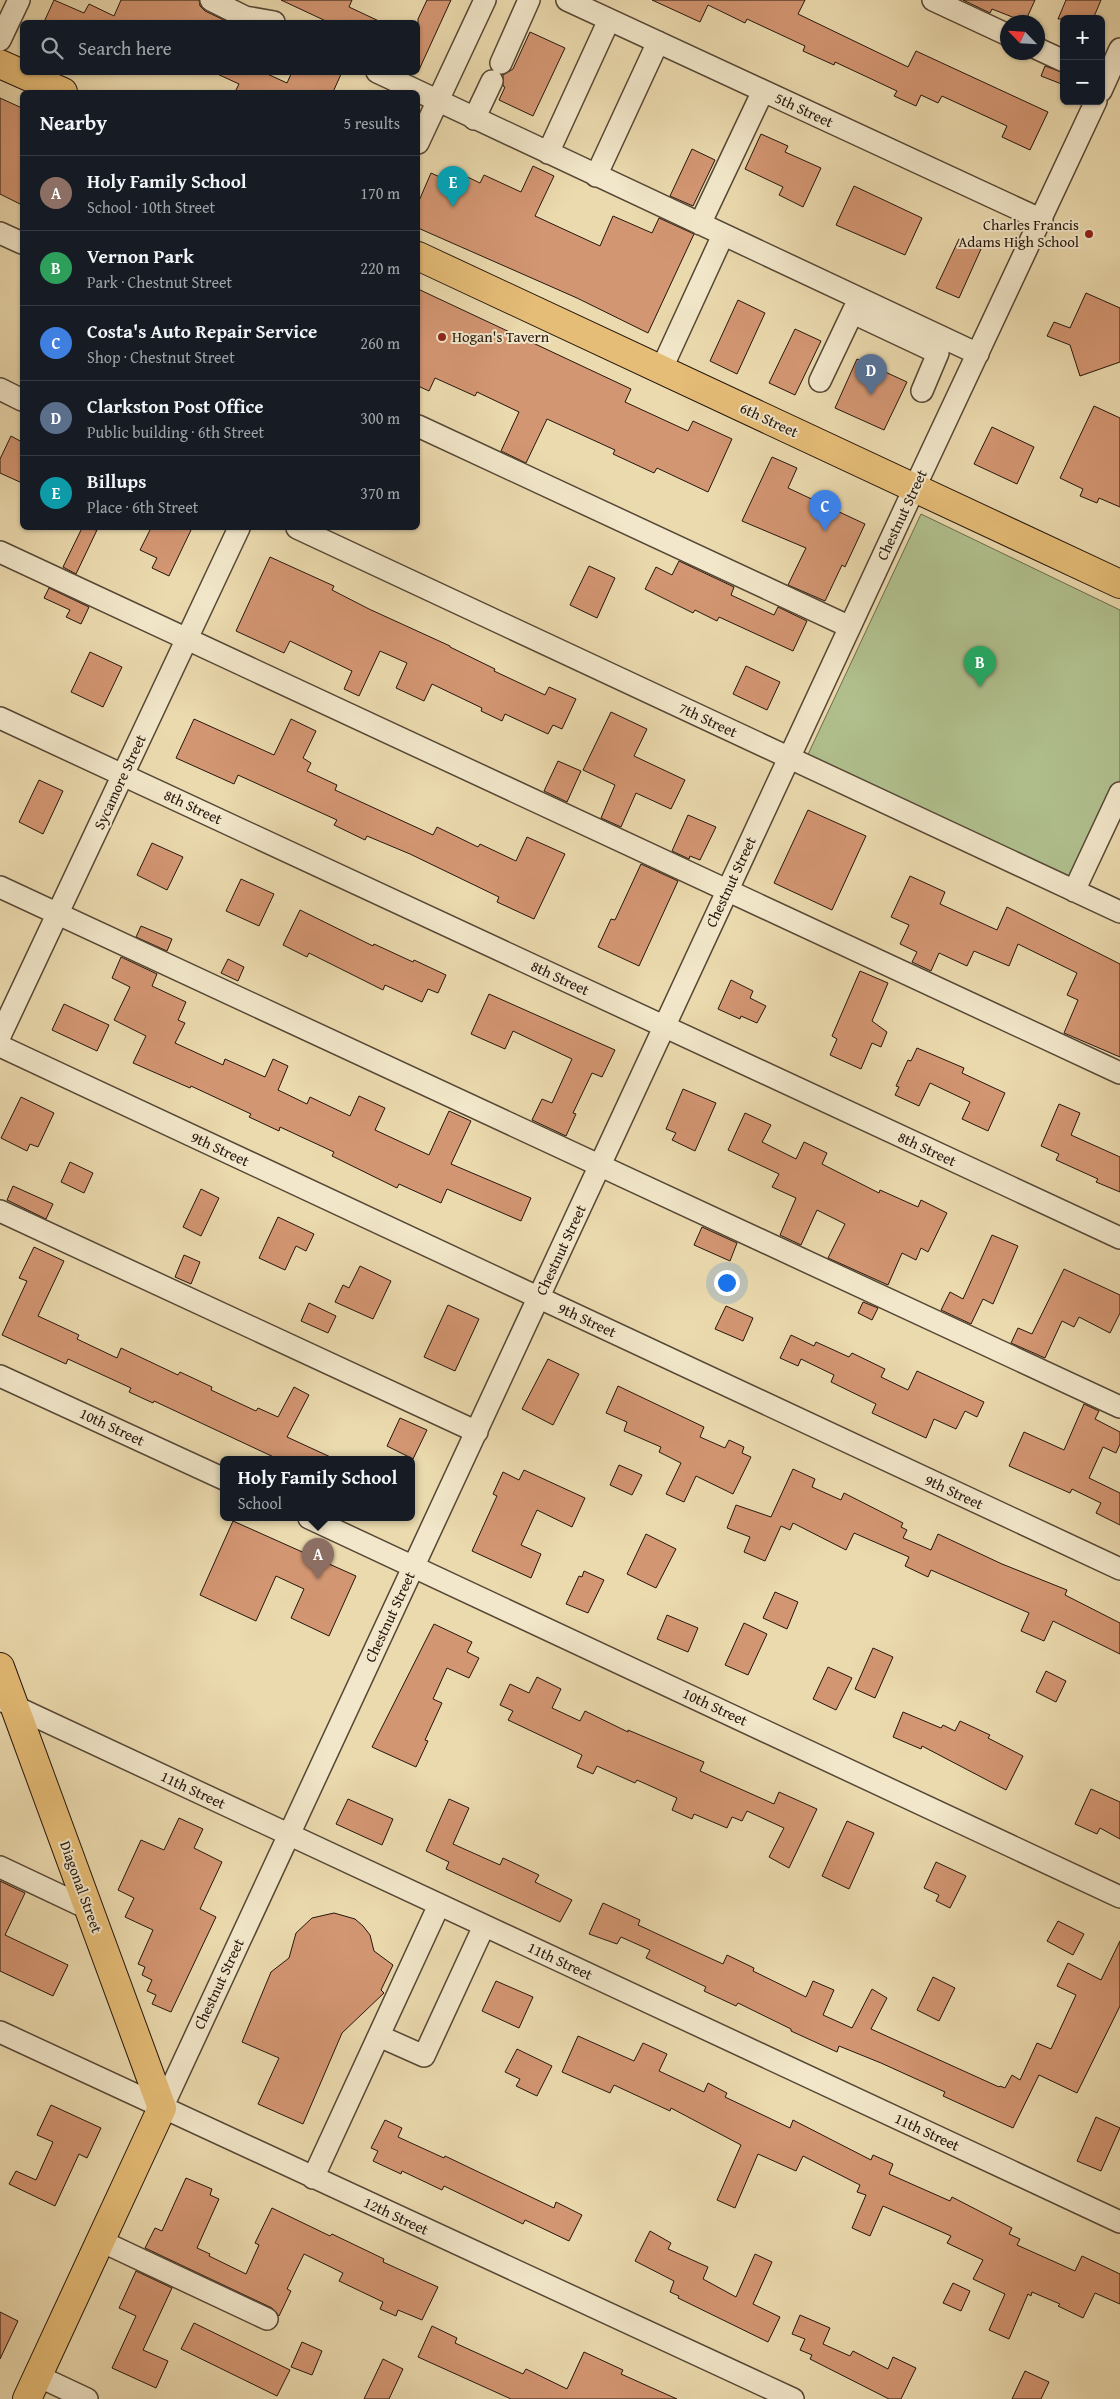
<!DOCTYPE html>
<meta charset="utf-8">
<style>
body{margin:0;font-family:"Gentium Book Plus",serif;background:#242831;color:#f1f3f6}
.controls{position:absolute;right:15px;top:15px;display:grid;overflow:hidden;border-radius:8px;box-shadow:0 1px 4px #0004}
.controls button{width:45px;height:45px;display:grid;place-items:center;padding:0;border:0;border-bottom:1px solid #363941;background:#171b24;color:#f1f3f6;font:25px sans-serif}
.compass{position:absolute;left:1000px;top:15px;width:45px;height:45px;border-radius:50%;background:#171b24;box-shadow:0 1px 4px #0004;rotate:295deg}
.you{position:absolute;left:726px;top:1282px;width:18px;height:18px;margin:-12px;border:4px solid #fff;border-radius:50%;background:#1a73e8;box-shadow:0 0 0 8px #1a73e833}
.badge{display:grid;place-items:center;width:32px;height:32px;border-radius:50%;background:#c59692;color:#fff;font-size:16px;font-weight:700}
.pin{position:absolute;translate:-50% -41px;filter:drop-shadow(0 1px 2px #0008)}
.pin::after{content:'';position:absolute;top:26px;width:18px;height:15px;background:inherit;clip-path:polygon(0 0,100% 0,50% 100%)}
.popup{position:absolute;left:220px;top:1456px;width:195px;height:65px;box-sizing:border-box;display:grid;place-content:center;border-radius:8px;background:#171b24;filter:drop-shadow(0 1px 4px #0005);font-size:16px;white-space:nowrap;color:#9ea1a6}
.popup b{font-size:19px;color:#f1f3f6}
.popup::after{content:'';position:absolute;left:50%;top:100%;margin-left:-10px;border:10px solid transparent;border-top-color:#171b24}
.list{margin:0;padding:0;list-style:none}
h2{display:flex;justify-content:space-between;align-items:center;height:65px;margin:0;padding:0 20px;font-size:21px}
h2 small{font-size:16px;font-weight:400;color:#9ea1a6}
.list li{display:grid;grid-template-columns:32px 1fr auto;gap:15px;align-items:center;box-sizing:border-box;height:75px;padding:0 20px;border-top:1px solid #363941}
.list b{display:block;font-size:19px;white-space:nowrap}
.list p{margin:0;font-size:16px;white-space:nowrap;color:#9ea1a6}
.list em{font-size:16px;font-style:normal;color:#9ea1a6}
.icon{flex:none;width:28px;height:28px;fill:none;stroke:currentColor;stroke-width:2;stroke-linecap:round;stroke-linejoin:round}
.map{position:relative;flex:none;width:1120px;height:2399px;overflow:hidden}
.search{position:absolute;background:#171b24;box-shadow:0 1px 4px #0004;left:20px;top:20px;width:400px;height:55px;display:flex;align-items:center;gap:12px;box-sizing:border-box;padding:0 18px;border-radius:8px;color:#9ea1a6;font-size:19px}
.panel{position:absolute;background:#171b24;box-shadow:0 1px 4px #0004;left:20px;top:90px;width:400px;height:440px;border-radius:8px}
.map>svg:first-child{display:block}
.green{fill:#b1c18f;stroke:#6b6c4e}
.building{fill:#d39672;stroke:#25160d}
.lines{fill:none;stroke-linecap:round;stroke-linejoin:round}
.minor-casing{stroke:#564735;stroke-width:24}
.major-casing{stroke:#25160d;stroke-width:30}
.minor{stroke:#f2e7ca;stroke-width:21}
.major{stroke:#e6bd77;stroke-width:28}
.poi-dot{fill:#8f2418;stroke:#f2e7ca;stroke-width:2}
.labels{text-anchor:middle;stroke-width:4;stroke-linejoin:round;paint-order:stroke}
.street-label{font-size:15px;fill:#25160d;stroke:#f2e7ca}
.poi-label{font-size:15px;fill:#25160d;stroke:#f2e7ca;text-anchor:end}
</style>
<div class="map">
<svg width="1120" height="2399" viewBox="0 0 1120 2399">
<rect width="100%" height="100%" fill="#ebdaae"/>
<filter id="stains"><feTurbulence type="fractalNoise" baseFrequency=".004" numOctaves="4"/><feColorMatrix values="0 0 0 0 .2 0 0 0 0 .09 0 0 0 0 .02 0 0 0 .5 -.17"/></filter>
<radialGradient id="worn" r=".72"><stop offset=".6" stop-color="#630" stop-opacity="0"/><stop offset="1" stop-color="#630" stop-opacity=".3"/></radialGradient>
<path class="green" d="M921,514L1120,610V793L1074,891L803,765Z"/>
<path class="building" d="M54,0L84,13L89,4L114,16L121,0H199L200,6L205,11L228,22H44Z
M281,0H352L349,7L381,22H328Z
M427,0H451L418,72V19Z
M652,0H805L798,14L908,67L916,51L1048,112L1030,150L1002,137L1007,126L942,96L938,103L921,95L916,106L894,96L897,91L835,62L834,65L803,51L805,46L747,19L745,23L708,5L700,22Z
M963,0H1035L1025,22L992,9L990,13Z
M1066,0H1101L1093,19H1058Z
M530,32L565,48L533,116L499,100L505,87L503,86V75L513,69Z
M1045,66L1064,73V85L1041,76Z
M213,72H263L287,83L292,72H342L333,92H235L239,84Z
M0,98L22,108V205L0,194Z
M761,134L788,146L785,152L821,168L803,207L779,195L783,187L745,169Z
M692,149L715,160L693,206L670,196Z
M533,166L554,176L535,216L600,246L613,216L652,233L659,218L694,234L648,333L577,298L418,228V203L431,173L451,182L455,171L480,183L484,175L521,192Z
M854,186L922,218L905,255L836,225Z
M959,239L981,249L959,298L936,288Z
M418,289L631,389L625,402L688,431L693,421L732,439L708,492L657,468L654,473L613,454L615,450L547,419L526,463L501,451L519,412L477,392L475,396L435,378L429,391L418,386Z
M1086,293L1120,308V362L1080,376L1070,345L1047,336L1054,322L1070,328Z
M738,300L765,313L737,374L710,361Z
M795,329L821,341L795,395L769,383Z
M857,359L907,382L884,430L835,408Z
M1094,406L1120,418V507L1099,498L1097,503L1080,496L1083,489L1060,478Z
M992,427L1034,447L1017,484L974,464Z
M11,436L22,442V483L0,473V459Z
M772,457L797,468L788,488L865,524L845,567L842,565L825,601L788,585L806,548L742,521Z
M82,528L97,530L76,574L63,567Z
M151,528H192L169,576L152,568L157,558L140,550Z
M270,557L334,586L332,590L369,609L450,646V647L495,669L494,671L545,695L549,687L576,699L562,729L553,725L548,734L505,714L502,721L481,711L482,708L432,684L424,701L396,688L407,663L380,651L359,696L344,689L352,671L290,641L284,653L236,631Z
M679,561L734,587L731,595L774,615L778,607L807,621L793,651L719,617L717,621L695,610L693,613L645,589L656,567L672,575Z
M589,566L615,578L597,618L570,605Z
M49,588L89,607L81,624L66,617L70,610L44,598Z
M90,652L122,667L103,707L71,692Z
M746,666L780,682L767,710L733,694Z
M611,712L647,729L634,756L685,780L671,809L636,793L621,827L601,818L615,785L583,770Z
M194,719L274,755L291,719L316,731L303,758L311,763L307,771L337,785L335,790L433,835L437,827L478,847L480,844L516,861L527,837L565,854L534,919L497,902L499,897L410,854L367,836L365,840L334,825L337,820L238,775L234,784L176,758Z
M558,761L581,771L567,802L544,791Z
M39,780L63,791L43,834L19,822Z
M808,810L866,836L832,910L774,883Z
M688,815L716,827L700,860L690,856L689,859L672,851Z
M152,843L183,857L167,890L137,875Z
M641,864L678,881L639,966L598,947L611,919L615,920Z
M910,876L945,892L940,904L997,930L1007,907L1120,964V1057L1064,1033L1078,1000L1067,995L1077,973L1018,944L1009,966L974,951L967,966L939,953L931,971L912,962L917,952L900,944L909,925L891,917Z
M241,879L274,894L259,926L226,911Z
M300,910L373,946L374,944L413,962L414,960L446,975L438,993L428,989L422,1002L385,985L383,990L309,953L307,957L283,945Z
M141,926L172,939L167,951L136,937Z
M121,957L157,974L152,986L186,1002L178,1020L185,1023L175,1043L223,1065L225,1059L265,1077L273,1059L288,1066L278,1090L307,1104L310,1097L350,1116L359,1096L385,1108L375,1130L429,1155L449,1111L471,1121L451,1164L531,1198L521,1221L447,1189L441,1203L399,1184L397,1188L332,1156L334,1152L280,1127L279,1131L249,1117L251,1114L191,1086L190,1088L133,1063L146,1036L114,1020L130,987L112,978Z
M228,959L244,967L238,981L221,973Z
M860,971L888,983L872,1021L887,1032L881,1047L872,1043L861,1069L830,1055L837,1039L832,1036Z
M731,980L753,991L750,998L766,1006L757,1023L741,1016L740,1019L718,1009Z
M489,994L615,1050L602,1077L592,1073L573,1113L576,1114L566,1136L532,1120L542,1099L552,1103L572,1059L513,1031L505,1049L471,1034Z
M64,1004L109,1025L97,1051L52,1030Z
M917,1048L964,1068L962,1073L1005,1093L988,1131L962,1119L970,1102L930,1083L919,1106L895,1095L899,1087L896,1086L908,1060L911,1061Z
M683,1089L716,1103L695,1151L672,1140L676,1133L666,1129Z
M21,1097L54,1113L38,1147L30,1144L27,1151L1,1138Z
M1059,1104L1080,1113L1071,1135L1120,1157V1192L1096,1182L1098,1179L1056,1160L1059,1154L1041,1146Z
M745,1113L771,1125L762,1142L796,1159L804,1142L827,1153L822,1164L879,1193L880,1190L918,1207L921,1200L947,1213L928,1252L921,1248L916,1260L902,1253L888,1285L828,1258L845,1224L817,1210L801,1245L780,1235L796,1198L772,1187L779,1174L728,1150Z
M70,1162L93,1173L84,1193L61,1182Z
M13,1186L53,1204L46,1219L7,1200Z
M201,1189L219,1198L201,1236L183,1227Z
M278,1217L314,1234L306,1251L296,1246L285,1270L259,1258Z
M702,1227L737,1243L730,1261L694,1245Z
M992,1235L1018,1246L993,1304L983,1299L971,1324L941,1310L950,1292L963,1299Z
M34,1247L64,1261L38,1316L79,1335L77,1339L117,1358L121,1348L178,1375L180,1372L212,1387L211,1390L256,1411L258,1408L278,1417L294,1387L309,1395L287,1437L337,1460H280L154,1401L153,1403L129,1392L131,1388L68,1359L66,1364L2,1335L27,1281L19,1278Z
M184,1255L200,1262L191,1284L175,1277Z
M360,1266L391,1281L373,1319L335,1302L343,1285L349,1288Z
M1064,1269L1120,1295V1313L1110,1333L1079,1317L1074,1327L1062,1321L1045,1358L1011,1343L1018,1328L1032,1334Z
M863,1302L878,1308L872,1320L858,1313Z
M309,1303L336,1316L328,1333L301,1321Z
M448,1305L479,1319L455,1371L424,1357Z
M726,1306L753,1318L743,1341L715,1329Z
M791,1335L814,1346L816,1342L849,1357L852,1353L885,1369L881,1377L908,1390L917,1371L984,1402L977,1417L965,1411L956,1429L934,1419L926,1438L872,1413L876,1404L831,1382L834,1375L801,1359L798,1366L780,1358Z
M548,1359L579,1374L553,1425L522,1409Z
M618,1386L704,1427L700,1437L725,1448L729,1440L744,1447L742,1453L751,1457L733,1494L696,1476L684,1502L666,1494L681,1463L659,1452L661,1447L624,1431L627,1422L606,1413Z
M1084,1404L1099,1411L1095,1419L1120,1432V1444L1116,1453L1103,1447L1089,1478L1120,1493V1525L1096,1513L1101,1503L1072,1489L1070,1493L1009,1466L1024,1432L1064,1450Z
M400,1418L427,1430L413,1459L387,1446Z
M619,1465L642,1475L632,1495L610,1485Z
M793,1469L815,1479L812,1487L841,1500L844,1493L903,1523L901,1527L907,1530L903,1538L931,1550L938,1534L1002,1564L1067,1590L1065,1595L1120,1623V1654L1053,1621L1044,1641L1021,1631L1029,1613L931,1570L928,1577L905,1566L909,1557L854,1533L846,1550L793,1523L790,1530L781,1526L765,1561L744,1552L750,1537L727,1528L736,1505L771,1517Z
M524,1470L585,1498L572,1527L537,1510L521,1545L541,1554L531,1578L472,1551L497,1496L493,1494L503,1472L519,1480Z
M233,1521L356,1576L329,1636L291,1618L304,1589L276,1576L256,1621L200,1595Z
M646,1534L676,1549L656,1588L627,1574Z
M584,1571L604,1580L588,1613L566,1604L579,1576L582,1577Z
M775,1592L798,1602L787,1629L763,1618Z
M667,1615L698,1628L688,1652L657,1639Z
M744,1623L767,1634L748,1675L725,1665Z
M434,1624L472,1642L467,1652L479,1658L469,1678L447,1668L433,1699L442,1703L425,1740L428,1741L416,1767L372,1747Z
M873,1648L893,1657L875,1698L855,1689Z
M828,1667L852,1678L836,1710L813,1699Z
M1046,1671L1066,1681L1056,1702L1036,1692Z
M537,1677L561,1689L552,1708L580,1721L585,1711L628,1732V1730L704,1762L700,1771L774,1804L779,1792L817,1809L789,1868L769,1857L784,1828L747,1811L742,1821L732,1817L727,1828L694,1814L692,1819L672,1810L677,1798L637,1780L635,1783L597,1766L593,1774L577,1767L582,1755L508,1720L513,1711L500,1705L510,1684L529,1693Z
M903,1712L941,1728L943,1725L955,1731L960,1721L990,1735L988,1738L1023,1756L1006,1790L922,1746L921,1749L893,1737Z
M1091,1789L1120,1802V1839L1100,1828L1097,1834L1075,1824Z
M348,1799L393,1819L382,1845L336,1824Z
M449,1799L469,1808L453,1844L500,1865L503,1858L539,1875L535,1882L572,1900L560,1922L446,1869L449,1862L426,1851Z
M179,1818L203,1829L194,1848L222,1862L200,1909L216,1917L171,2012L152,2004L156,1995L147,1991L152,1980L142,1975L145,1967L138,1964L153,1930L125,1917L134,1898L118,1890L141,1840L164,1850Z
M847,1821L874,1833L849,1889L822,1876Z
M936,1862L966,1876L950,1908L936,1901L939,1895L924,1888Z
M0,1881L25,1893L5,1935L68,1965L53,1996L0,1971Z
M603,1903L640,1920L638,1925L701,1954L723,1964L727,1955L754,1968L753,1971L806,1997L813,1981L834,1990L823,2015L852,2028L872,1989L887,1998L871,2029L999,2087L1000,2086L1005,2088L1012,2075L1020,2080L1037,2043L1051,2049L1076,1995L1057,1986L1068,1963L1101,1980L1120,1941V2006L1077,2093L1039,2075L1013,2128L943,2096L945,2092L881,2063L839,2046L837,2052L791,2031V2029L738,2003L736,2006L704,1991L706,1987L646,1958L650,1950L621,1937L617,1944L589,1934Z
M334,1913L355,1919L363,1926L370,1935L374,1951L393,1965L381,1990L384,1993L342,2033L303,2124L258,2104L279,2058L242,2042L271,1972L289,1958L296,1933L312,1918Z
M1058,1921L1084,1934L1073,1955L1047,1941Z
M933,1977L955,1988L939,2021L917,2010Z
M496,1981L533,1997L519,2028L482,2011Z
M578,2036L634,2061L643,2043L667,2054L659,2071L704,2092L708,2083L727,2093L725,2097L790,2128L793,2120L871,2160L873,2155L893,2164L889,2174L950,2201L952,2197L1012,2228L1009,2234L1020,2239L1017,2245L1075,2271L1082,2256L1120,2274V2304L1095,2293L1083,2318L1058,2306L1060,2304L1032,2292L1031,2296L1028,2294L1009,2339L989,2330L1005,2294L973,2279L983,2260L947,2243L951,2236L883,2206L870,2236L852,2228L866,2195L857,2192L860,2185L803,2156L796,2171L758,2154L735,2208L717,2200L741,2145L671,2108L670,2111L614,2085L610,2093L562,2072Z
M517,2049L552,2066L537,2096L516,2086L520,2079L505,2072Z
M51,2105L101,2128L87,2158L79,2154L55,2206L9,2184L16,2171L36,2180L53,2142L37,2135Z
M1096,2117L1120,2128L1101,2171L1077,2161Z
M385,2120L402,2128L398,2137L444,2158L445,2156L554,2208L556,2202L582,2215L569,2241L525,2220L523,2224L444,2186L442,2190L402,2171L401,2174L373,2161L378,2151L371,2148Z
M186,2178L212,2189L210,2195L219,2199L197,2248L210,2254L209,2256L246,2274L259,2245L255,2243L272,2208L330,2236L332,2234L384,2259L383,2262L438,2287L422,2320L398,2310L396,2316L380,2309L383,2302L339,2281L343,2273L304,2254L287,2289L291,2291L279,2316L272,2308L145,2248L155,2228L162,2231Z
M650,2231L671,2243L668,2249L708,2267L703,2279L736,2297L755,2254L772,2262L753,2304L780,2317L768,2342L678,2298L679,2296L670,2292L674,2281L635,2261Z
M136,2271L172,2288L143,2350L168,2361L156,2388L112,2368L136,2316L119,2308Z
M953,2283L970,2291L961,2311L943,2303Z
M0,2312L18,2321L0,2359Z
M800,2315L830,2328L823,2344L850,2356L853,2351L888,2369L893,2357L916,2368L901,2399H889L810,2359L812,2355L800,2350L805,2339L792,2334Z
M194,2323L290,2370L277,2396L181,2349Z
M432,2326L457,2338L455,2343L523,2374L526,2369L567,2389L584,2352L623,2370L621,2374L677,2399H511L418,2357Z
M302,2342L322,2351L312,2375L291,2367Z
M383,2359L403,2369L389,2399H364Z
M1025,2371L1049,2382L1041,2399H1012Z"/>
<g class="lines">
<g class="minor-casing">
<path id="minor" d="M211,0L245,17L274,22
M567,0L1042,220
M933,0L1008,35
M0,40L19,0
M1038,49L1064,61
M501,63L529,0
M377,72L978,354
M1101,91L1120,49
M474,119L492,81
M418,143L485,0
M548,153L609,20
M596,176L658,42
M700,224L763,91
M0,233L22,243
M853,313L938,353L922,391
M661,370L723,235
M820,381L858,301
M0,389L22,400
M418,426L850,627
M297,528L1120,912
M0,552L1120,1073
M0,718L1120,1238
M0,887L1120,1407
M1074,891L1120,793
M0,1036L239,528
M0,1046L1120,1569
M0,1211L477,1432
M0,1376L224,1479
M309,1518L1120,1897
M5,1702L1120,2222
M0,1867L89,1909
M0,2032L793,2399
M379,2036L424,2056L484,1926
M162,2108L914,489L1096,101
M313,2178L439,1905
M101,2241L267,2319
M38,2376L87,2399"/>
</g>
<g class="major-casing">
<path id="major" d="M0,64L63,92
M418,256L1120,584
M0,1667L162,2108L27,2399"/>
</g>
<use href="#minor" class="minor"/>
<use href="#major" class="major"/>
</g>
<g class="poi-dot">
<circle cx="1089" cy="234" r="5"/>
<circle cx="442" cy="337" r="5"/>
</g>
<g class="labels">
<g class="street-label">
<text transform="translate(804 110) rotate(25)" y="5">5th Street</text>
<text transform="translate(769 420) rotate(25)" y="5">6th Street</text>
<text transform="translate(902 515) rotate(-65)" y="5">Chestnut Street</text>
<text transform="translate(708 720) rotate(25)" y="5">7th Street</text>
<text transform="translate(120 782) rotate(-65)" y="5">Sycamore Street</text>
<text transform="translate(193 807) rotate(25)" y="5">8th Street</text>
<text transform="translate(731 882) rotate(-65)" y="5">Chestnut Street</text>
<text transform="translate(560 978) rotate(25)" y="5">8th Street</text>
<text transform="translate(220 1149) rotate(25)" y="5">9th Street</text>
<text transform="translate(927 1149) rotate(25)" y="5">8th Street</text>
<text transform="translate(561 1250) rotate(-65)" y="5">Chestnut Street</text>
<text transform="translate(587 1320) rotate(25)" y="5">9th Street</text>
<text transform="translate(112 1427) rotate(25)" y="5">10th Street</text>
<text transform="translate(954 1492) rotate(25)" y="5">9th Street</text>
<text transform="translate(390 1617) rotate(-65)" y="5">Chestnut Street</text>
<text transform="translate(715 1707) rotate(25)" y="5">10th Street</text>
<text transform="translate(193 1790) rotate(25)" y="5">11th Street</text>
<text transform="translate(81 1887) rotate(70)" y="5">Diagonal Street</text>
<text transform="translate(560 1961) rotate(25)" y="5">11th Street</text>
<text transform="translate(219 1984) rotate(-65)" y="5">Chestnut Street</text>
<text transform="translate(927 2132) rotate(25)" y="5">11th Street</text>
<text transform="translate(396 2216) rotate(25)" y="5">12th Street</text>
</g>
<g class="poi-label">
<text x="1079" y="230">Charles Francis<tspan x="1079" dy="17">Adams High School</tspan></text>
<text x="452" y="342" text-anchor="start">Hogan's Tavern</text>
</g>
</g>
<rect width="100%" height="100%" filter="url(#stains)"/>
<rect width="100%" height="100%" fill="url(#worn)"/>
</svg>
<div class="controls">
<button>+</button>
<button>−</button>
</div>
<svg class="compass" viewBox="-18 -18 36 36"><path d="M0-13l5 13h-10z" fill="#e53935"/><path d="M0 13l5-13h-10z" fill="#9ea1a6"/></svg>
<div class="you"></div>
<div class="pin badge" style="left:318px;top:1579px;background:#8d6e63">A</div>
<div class="popup"><b>Holy Family School</b>School</div>
<div class="pin badge" style="left:980px;top:687px;background:#2e9e5b">B</div>
<div class="pin badge" style="left:825px;top:531px;background:#3f7fe0">C</div>
<div class="pin badge" style="left:871px;top:395px;background:#5c6f8a">D</div>
<div class="pin badge" style="left:453px;top:207px;background:#0f9aa8">E</div>
<div class="search"><svg class="icon" aria-label="search" viewBox="0 0 24 24"><circle cx="10" cy="10" r="6"/><path d="M15 15l6 6"/></svg>Search here</div>
<section class="panel">
<h2>Nearby<small>5 results</small></h2>
<ul class="list">
<li><span class="badge" style="background:#8d6e63">A</span><div><b>Holy Family School</b><p>School · 10th Street</p></div><em>170 m</em></li>
<li><span class="badge" style="background:#2e9e5b">B</span><div><b>Vernon Park</b><p>Park · Chestnut Street</p></div><em>220 m</em></li>
<li><span class="badge" style="background:#3f7fe0">C</span><div><b>Costa's Auto Repair Service</b><p>Shop · Chestnut Street</p></div><em>260 m</em></li>
<li><span class="badge" style="background:#5c6f8a">D</span><div><b>Clarkston Post Office</b><p>Public building · 6th Street</p></div><em>300 m</em></li>
<li><span class="badge" style="background:#0f9aa8">E</span><div><b>Billups</b><p>Place · 6th Street</p></div><em>370 m</em></li>
</ul>
</section>
</div>
